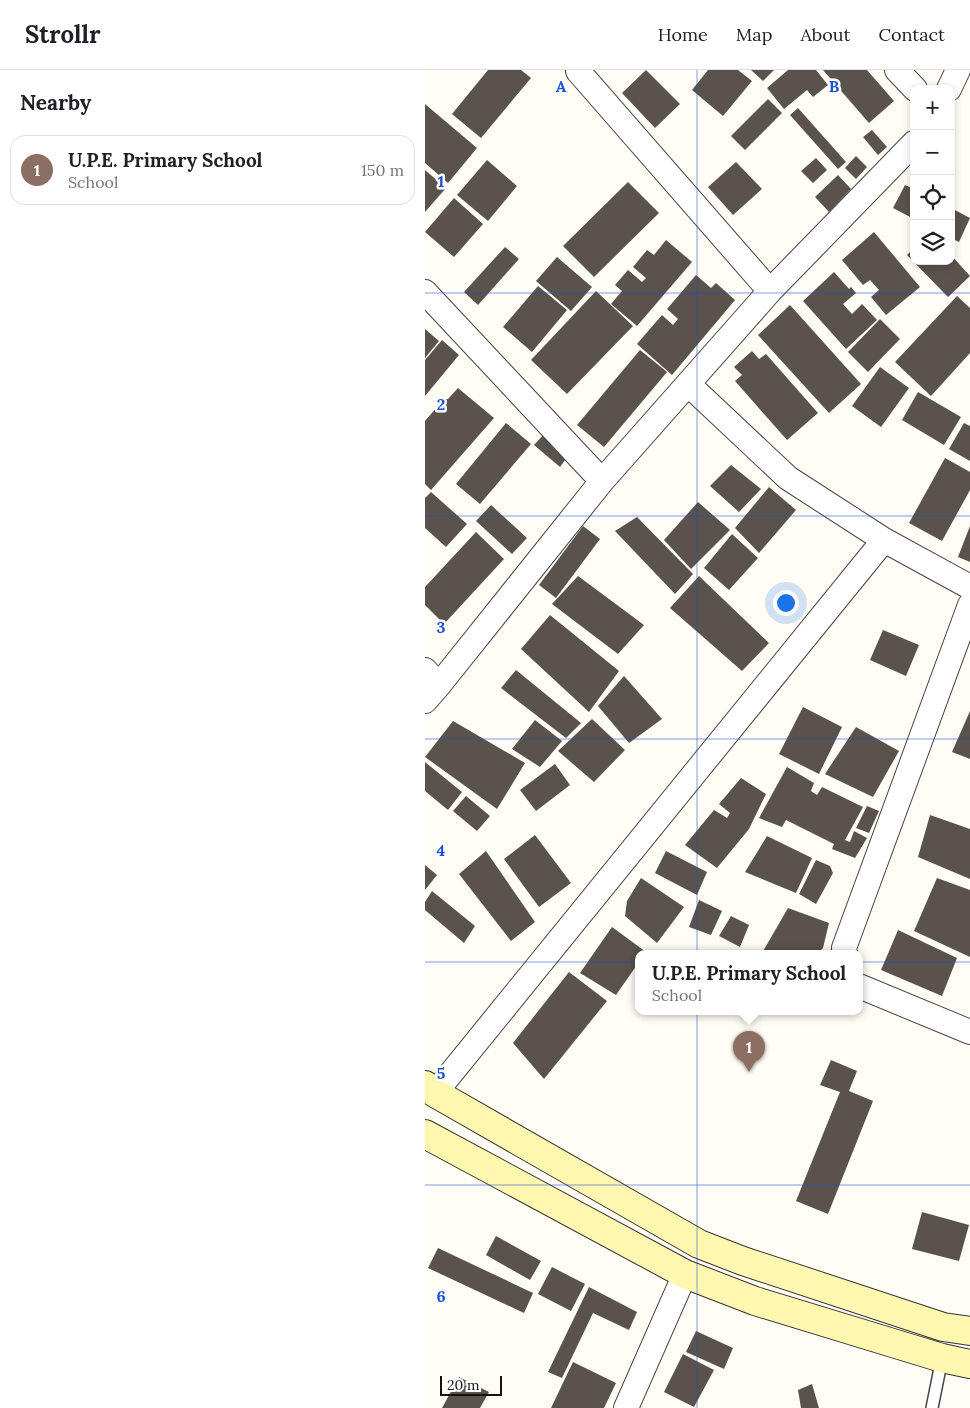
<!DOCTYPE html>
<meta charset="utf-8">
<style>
body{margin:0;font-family:Lora,serif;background:#f2f2f2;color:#202124}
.controls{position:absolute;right:15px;top:15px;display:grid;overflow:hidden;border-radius:10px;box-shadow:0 2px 8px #0003}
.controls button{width:45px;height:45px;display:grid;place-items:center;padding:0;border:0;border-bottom:1px solid #e0e0e0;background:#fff;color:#202124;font:25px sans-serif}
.scale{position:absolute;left:15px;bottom:12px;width:62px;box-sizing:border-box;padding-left:5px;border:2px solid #111;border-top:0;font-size:14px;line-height:18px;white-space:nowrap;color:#111;-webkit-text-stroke:4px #fff;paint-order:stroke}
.you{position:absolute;left:360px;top:532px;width:18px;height:18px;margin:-12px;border:4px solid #fff;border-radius:50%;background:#1a73e8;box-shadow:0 0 0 8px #1a73e833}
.badge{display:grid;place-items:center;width:32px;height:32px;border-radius:50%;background:#db2777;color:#fff;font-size:16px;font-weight:700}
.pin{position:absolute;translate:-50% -41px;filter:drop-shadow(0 1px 2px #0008)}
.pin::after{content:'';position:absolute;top:26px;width:18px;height:15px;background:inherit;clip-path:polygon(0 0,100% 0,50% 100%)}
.popup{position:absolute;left:210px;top:880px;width:228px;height:65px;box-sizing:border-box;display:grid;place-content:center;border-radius:10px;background:#fff;filter:drop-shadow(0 1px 4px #0005);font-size:16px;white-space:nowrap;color:#757577}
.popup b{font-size:19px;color:#202124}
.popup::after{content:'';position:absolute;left:50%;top:100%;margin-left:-10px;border:10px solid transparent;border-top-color:#fff}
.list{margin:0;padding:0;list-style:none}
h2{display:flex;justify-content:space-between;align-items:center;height:65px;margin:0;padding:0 20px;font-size:21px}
h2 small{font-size:16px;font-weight:400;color:#757577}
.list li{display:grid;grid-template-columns:32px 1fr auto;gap:15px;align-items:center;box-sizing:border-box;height:70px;margin:0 10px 10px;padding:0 10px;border:1px solid #e0e0e0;border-radius:15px}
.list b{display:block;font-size:19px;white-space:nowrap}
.list p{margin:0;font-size:16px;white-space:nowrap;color:#757577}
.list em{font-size:16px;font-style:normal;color:#757577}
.icon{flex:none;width:28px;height:28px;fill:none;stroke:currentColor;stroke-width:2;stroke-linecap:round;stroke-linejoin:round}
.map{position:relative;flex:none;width:545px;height:1338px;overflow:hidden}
header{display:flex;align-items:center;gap:30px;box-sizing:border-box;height:70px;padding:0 25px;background:#fff;border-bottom:1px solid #e0e0e0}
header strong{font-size:24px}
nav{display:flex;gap:28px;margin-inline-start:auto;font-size:18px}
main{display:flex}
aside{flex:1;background:#fff}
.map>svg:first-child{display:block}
.building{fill:#5a524d}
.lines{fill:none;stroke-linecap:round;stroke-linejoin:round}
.lane-casing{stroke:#444;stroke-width:14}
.street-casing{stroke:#444;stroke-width:26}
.secondary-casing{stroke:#333;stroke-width:30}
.lane{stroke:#fff;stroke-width:11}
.street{stroke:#fff;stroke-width:24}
.secondary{stroke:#fff6b0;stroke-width:28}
.grid{fill:none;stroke:#1d4ed8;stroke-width:1;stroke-opacity:0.55}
.grid-label{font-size:16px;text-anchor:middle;font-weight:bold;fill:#1d4ed8;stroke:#fff;stroke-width:5;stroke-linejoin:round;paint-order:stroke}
</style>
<header>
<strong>Strollr</strong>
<nav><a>Home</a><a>Map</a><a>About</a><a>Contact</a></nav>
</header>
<main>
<aside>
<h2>Nearby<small></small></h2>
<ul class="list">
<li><span class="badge" style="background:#8d6e63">1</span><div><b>U.P.E. Primary School</b><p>School</p></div><em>150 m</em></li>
</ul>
</aside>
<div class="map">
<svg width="545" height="1338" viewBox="0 0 545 1338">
<rect width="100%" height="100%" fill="#fffdf5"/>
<path class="building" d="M63,0H96L106,8L56,68L27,44Z
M221,0L255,34L230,58L197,23Z
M283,0H313L327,11L298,46L267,20Z
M326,0H349L338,11Z
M363,0H391L403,15L388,27L382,20L359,39L342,18Z
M398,0H442L469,31L444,53Z
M343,29L357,43L320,80L306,66Z
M0,34L52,78L23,113L0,93Z
M373,38L421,92L413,99L365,45Z
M447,60L462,77L453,85L438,67Z
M431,86L442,97L431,109L420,98Z
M391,88L402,100L388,113L376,101Z
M62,90L92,116L63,151L32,125Z
M311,92L337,119L308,145L283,117Z
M0,100L21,118L0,142Z
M413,105L426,119L404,142L390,127Z
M203,112L234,143L169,207L138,176Z
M480,115L489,119V149L468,138Z
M29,128L58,154L29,187L0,162Z
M526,138L545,148L534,172L526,168Z
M449,162L495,217L461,245L446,227L454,220L445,210L438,215L417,190Z
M241,170L267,192L212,256L186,234L197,221L190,215L203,200L217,212L221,208L208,197L222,180L229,185Z
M80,177L94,189L53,235L39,222Z
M489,178V191H526V185L545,206L523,227L482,185Z
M132,187L167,217L146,241L111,211Z
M409,202L424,219L426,217L431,223L418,234L427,244L437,234L452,250L421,279L378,231Z
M271,205L286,218L291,213L310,230L247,305L212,274L237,245L248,255L253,249L242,239Z
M113,216L142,240L107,282L78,257Z
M171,221L208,256L142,324L106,290Z
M532,226L545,238V283L506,326L470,292Z
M365,235L436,314L404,343L333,265Z
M455,249L475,269L443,302L423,282Z
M0,259L14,271L0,288Z
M17,270L34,285L0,326V290Z
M215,280L242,302L179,377L152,355Z
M327,281L334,289L341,284L393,343L362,370L310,311L317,305L309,297Z
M455,297L484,318L456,357L427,336Z
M33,318L69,348L6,420L0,414V351L19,329H23Z
M493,322L536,347L519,375L477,350Z
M81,353L106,374L55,434L31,414Z
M539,353L545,356V391L524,379Z
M121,362L146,382L135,397L109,375Z
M520,388L545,402V420L517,471L484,453Z
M306,395L336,419L314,442L285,416Z
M344,417L371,440L334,483L310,458Z
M6,422L42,454L21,477L0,458V428Z
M273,432L305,460L266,499L239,470Z
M66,435L102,468L87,484L51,451Z
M212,447L268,504L250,524L190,461Z
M158,456L175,469L131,528L114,515Z
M545,456V492L533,487Z
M51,462L79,489L19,554L0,535V517Z
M307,464L333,488L304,520L279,498Z
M153,506L219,555L193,584L127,534Z
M274,506L344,573L317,601L245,538Z
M125,545L194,601L164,642L96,579Z
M458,560L494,575L481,606L445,590Z
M91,600L156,653L141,668L76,618Z
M199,606L237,649L204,673L173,636Z
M378,637L417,657L394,704L354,684Z
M545,641V689L527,682Z
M167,649L200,680L169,712L133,681Z
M110,650L137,671L115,697L87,679Z
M28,651L100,693L72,739L0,687Z
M431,657L474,681L448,727L400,704Z
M0,692L37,722L23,740L0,721Z
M130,694L145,715L111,741L95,720Z
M362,697L389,713L386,721L392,725L397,717L438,737L420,770L425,772L429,761L442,768L430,788L407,779L409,774L361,750L357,757L334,748Z
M316,708L341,724L324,759L292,798L260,775L289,740L302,748L305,743L294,734Z
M41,726L65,746L52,761L28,741Z
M442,736L454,741L444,763L431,758Z
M505,745L545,759V809L493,787Z
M110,765L146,813L114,837L79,789Z
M342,766L387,788L371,823L320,802Z
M61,781L110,852L86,871L34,804Z
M241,781L282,802L272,825L230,803Z
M391,790L405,796L408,803L391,834L374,824Z
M0,795L12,805L0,820Z
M216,808L259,837L232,873L200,846L202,831Z
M512,808L545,820V887L489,861Z
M7,821L50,856L39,873L0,840V832Z
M274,830L297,841L286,865L264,857Z
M363,838L404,853L398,878L393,883H337Z
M306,846L324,855L315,877L294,866Z
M187,857L221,882L214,883V892L191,925L155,903Z
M473,860L532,888L517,926L456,900Z
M144,902L182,931L119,1009L88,973Z
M406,990L432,1001L424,1021L448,1031L403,1144L371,1131L415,1022L395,1015Z
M497,1142L544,1155L534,1191L487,1179Z
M71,1166L116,1191L105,1210L61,1185Z
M13,1178L108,1223L99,1243L3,1198Z
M127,1197L160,1214L146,1241L113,1224Z
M164,1217L212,1242L204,1260L168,1243L137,1308L123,1302Z
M271,1261L308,1278L299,1299L261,1282Z
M258,1284L289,1300L269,1337L239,1322Z
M148,1292L191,1313L179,1338H126Z
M34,1307L64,1322L55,1338H17Z
M387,1314L394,1338H376L373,1320Z"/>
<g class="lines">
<g class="lane-casing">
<path id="lane" d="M507,1338L517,1288"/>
</g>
<g class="street-casing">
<path id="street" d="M472,0L490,19
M153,1L345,221
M524,19L533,0
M0,222L177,411
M263,314L363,408L459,470L545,517
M0,600L14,615
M0,631L14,615L177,411L345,221L489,73
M420,883L419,878L545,535
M434,916L545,962
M10,1023L459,470
M201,1338L260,1204"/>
</g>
<g class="secondary-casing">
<path id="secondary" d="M0,1015L10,1023L274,1174L318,1191L518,1257L545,1261
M0,1064L260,1204L330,1231L517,1288L545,1294"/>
</g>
<use href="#lane" class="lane"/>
<use href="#street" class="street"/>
<use href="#secondary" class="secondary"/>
</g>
<path class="grid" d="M272,0V1338M0,223H545M0,446H545M0,669H545M0,892H545M0,1115H545"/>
<g class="grid-label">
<text x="136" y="22">A</text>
<text x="409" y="22">B</text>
<text x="16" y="117">1</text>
<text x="16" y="340">2</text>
<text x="16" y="563">3</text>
<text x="16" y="786">4</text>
<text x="16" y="1009">5</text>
<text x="16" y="1232">6</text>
</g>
</svg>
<div class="controls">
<button>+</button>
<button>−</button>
<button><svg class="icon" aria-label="locate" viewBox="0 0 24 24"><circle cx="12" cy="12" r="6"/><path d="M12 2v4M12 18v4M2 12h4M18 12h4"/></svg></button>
<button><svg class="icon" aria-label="layers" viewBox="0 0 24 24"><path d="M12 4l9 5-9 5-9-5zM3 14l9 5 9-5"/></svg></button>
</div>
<div class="scale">20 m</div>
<div class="you"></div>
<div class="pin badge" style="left:324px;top:1002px;background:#8d6e63">1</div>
<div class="popup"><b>U.P.E. Primary School</b>School</div>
</div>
</main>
